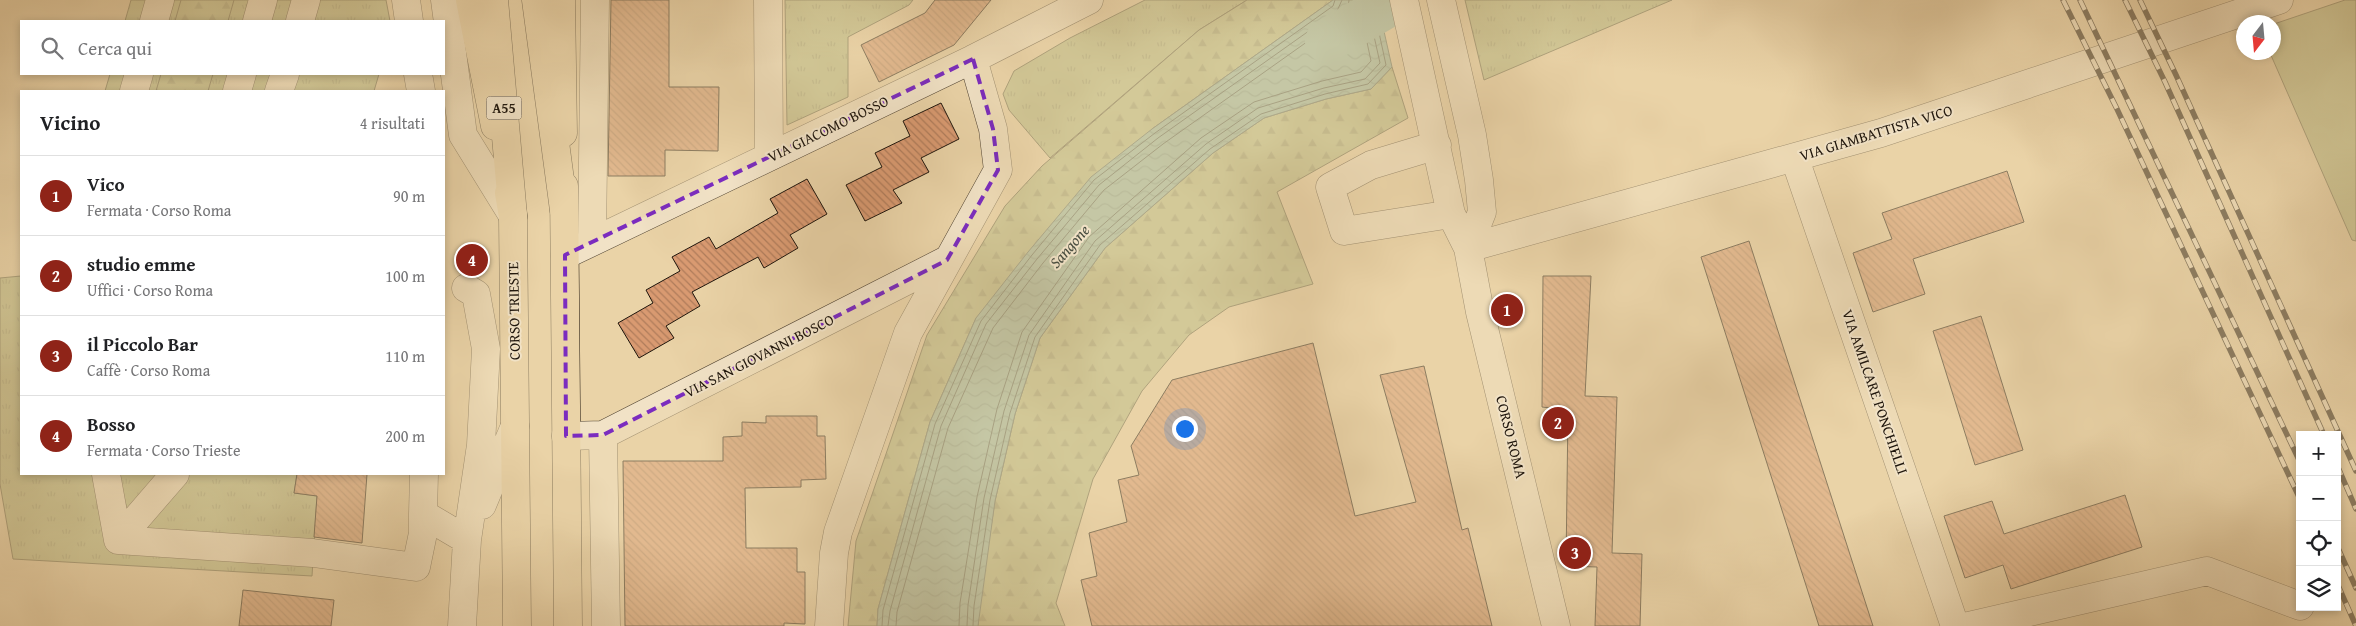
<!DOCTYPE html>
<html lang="it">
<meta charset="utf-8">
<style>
body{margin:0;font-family:"Gentium Book Plus",serif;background:#f6f6f6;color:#202124}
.controls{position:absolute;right:15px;bottom:15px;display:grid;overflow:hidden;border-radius:0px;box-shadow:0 2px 8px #0003}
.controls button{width:45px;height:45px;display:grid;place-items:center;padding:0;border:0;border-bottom:1px solid #e0e0e0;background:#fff;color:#202124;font:25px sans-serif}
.compass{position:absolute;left:2236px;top:15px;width:45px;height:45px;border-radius:50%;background:#fff;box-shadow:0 2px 8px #0003;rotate:196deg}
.you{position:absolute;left:1184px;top:428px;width:18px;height:18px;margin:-12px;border:4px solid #fff;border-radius:50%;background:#1a73e8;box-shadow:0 0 0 8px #1a73e833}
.badge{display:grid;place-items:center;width:32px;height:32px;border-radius:50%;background:#8f2418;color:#fff;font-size:16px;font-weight:700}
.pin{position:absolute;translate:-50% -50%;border:2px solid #fff;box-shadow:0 1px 5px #0006}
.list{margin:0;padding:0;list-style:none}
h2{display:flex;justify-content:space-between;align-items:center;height:65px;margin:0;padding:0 20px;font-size:21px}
h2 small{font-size:16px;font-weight:400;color:#757577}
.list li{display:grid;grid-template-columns:32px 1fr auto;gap:15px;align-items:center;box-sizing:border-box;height:80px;padding:0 20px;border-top:1px solid #e0e0e0}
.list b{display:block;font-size:19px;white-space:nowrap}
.list p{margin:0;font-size:16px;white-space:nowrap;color:#757577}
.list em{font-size:16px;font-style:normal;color:#757577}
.icon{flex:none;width:28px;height:28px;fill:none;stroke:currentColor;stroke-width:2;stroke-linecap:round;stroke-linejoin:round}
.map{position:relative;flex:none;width:2356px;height:626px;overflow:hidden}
.search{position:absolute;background:#fff;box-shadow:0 2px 8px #0003;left:20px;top:20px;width:425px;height:55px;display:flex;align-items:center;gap:12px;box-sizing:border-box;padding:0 18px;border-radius:0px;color:#757577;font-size:19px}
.panel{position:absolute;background:#fff;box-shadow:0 2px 8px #0003;left:20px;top:90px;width:425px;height:385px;border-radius:0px}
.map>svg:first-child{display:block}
.grass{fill:url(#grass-tufts);stroke:#6b6849}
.forest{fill:url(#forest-firs);stroke:#6b6849}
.pitch{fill:#b8bc86;stroke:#6b6849}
.water{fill:url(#water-waves);stroke:#687767}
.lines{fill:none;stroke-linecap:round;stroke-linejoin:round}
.shore{stroke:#5c6758;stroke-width:1}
.river{stroke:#99b9a3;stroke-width:44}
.building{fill:url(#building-back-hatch);stroke:#1e150c}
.minor-casing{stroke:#514433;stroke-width:29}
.major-casing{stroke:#1e150c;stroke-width:29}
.highway-casing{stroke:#1e150c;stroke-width:29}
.minor{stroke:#f1e2c6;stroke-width:28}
.major{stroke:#ead3a7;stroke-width:28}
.highway{stroke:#ead3a7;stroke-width:28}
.rail-casing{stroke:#1e150c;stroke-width:5.5}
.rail{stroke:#f1e2c6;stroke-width:4;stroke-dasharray:11;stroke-linecap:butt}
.marked{fill:none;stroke:#7b2cbf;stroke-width:4;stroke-dasharray:10 6;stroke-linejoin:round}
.labels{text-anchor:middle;stroke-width:4;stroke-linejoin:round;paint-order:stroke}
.shield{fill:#f1e2c6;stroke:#5d5244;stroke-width:1}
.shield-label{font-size:14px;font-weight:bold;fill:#1e150c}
.street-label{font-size:15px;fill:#1e150c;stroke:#f1e2c6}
.water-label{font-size:16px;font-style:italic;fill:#494e41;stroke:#f1e2c6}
</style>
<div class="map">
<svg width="2356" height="626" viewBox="0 0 2356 626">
<defs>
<pattern id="grass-tufts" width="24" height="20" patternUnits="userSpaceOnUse" patternTransform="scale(1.25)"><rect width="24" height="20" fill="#b8bc86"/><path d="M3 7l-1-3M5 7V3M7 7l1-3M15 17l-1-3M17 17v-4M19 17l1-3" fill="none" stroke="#9ea172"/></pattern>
<pattern id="forest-firs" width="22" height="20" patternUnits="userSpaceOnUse" patternTransform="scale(1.25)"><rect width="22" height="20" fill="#b8bc86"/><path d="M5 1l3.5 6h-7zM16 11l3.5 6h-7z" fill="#9ea172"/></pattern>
<pattern id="water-waves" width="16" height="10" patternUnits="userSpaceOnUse" patternTransform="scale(1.25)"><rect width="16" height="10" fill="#99b9a3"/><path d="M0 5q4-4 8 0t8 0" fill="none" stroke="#839e8b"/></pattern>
<pattern id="building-back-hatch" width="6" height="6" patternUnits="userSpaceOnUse" patternTransform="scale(1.25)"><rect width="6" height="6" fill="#d99a71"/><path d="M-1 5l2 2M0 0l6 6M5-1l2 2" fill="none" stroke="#af7c5b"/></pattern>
</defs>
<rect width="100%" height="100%" fill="#ead3a7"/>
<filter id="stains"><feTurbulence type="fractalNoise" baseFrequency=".004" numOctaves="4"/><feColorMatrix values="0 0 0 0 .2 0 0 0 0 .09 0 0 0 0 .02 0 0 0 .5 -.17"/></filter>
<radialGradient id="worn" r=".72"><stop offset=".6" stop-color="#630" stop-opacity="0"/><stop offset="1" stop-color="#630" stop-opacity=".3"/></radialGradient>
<path class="grass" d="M131,0H386L390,21H125Z
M785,0H913L909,5L848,37V97L787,125Z
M1145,0H1247L1199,30L1050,158L1009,110L1003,94L1014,71L1070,38Z
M1465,0H1672L1484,80Z
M110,74H379L374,91H105Z
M21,276V474H297L294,493L317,496L312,576L13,559L0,484V278Z"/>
<path class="forest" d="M181,0H234L228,21H175Z
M1247,0H1333L1152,129L976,318L930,422L878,609L877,626H848L856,541L927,335L1005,206L1042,166L1199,30Z
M1392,67L1408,118L1277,192L1313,284L1229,307L1189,335L1142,391L1093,479L1056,603L1065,626H978L979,606L995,501L1015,414L1040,338L1105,248L1213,153L1264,118L1326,99L1371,89Z
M161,74H213L208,91H156Z"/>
<path class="pitch" d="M2345,0H2356V241L2352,240L2270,53L2274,52V24Z"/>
<path class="water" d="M1333,0H1377L1392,67L1371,89L1326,99L1264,118L1213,153L1105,248L1040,338L1015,414L995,501L978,626H877L878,609L930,422L976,318L1028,252L1091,177L1152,129Z"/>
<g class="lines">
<path class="shore" d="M882,626L883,610L935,424L981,321L1032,255L1094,180L1155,133L1333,6L1335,0
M888,626L890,611L941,426L986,324L1037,259L1099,185L1158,138L1337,11L1342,0
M896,626L897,612L948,428L993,328L1043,263L1104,190L1163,144L1342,17L1348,9L1349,0
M959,626L960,603L977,497L997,409L1022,332L1089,237L1201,138L1254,102L1322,81L1361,72L1371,61L1358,0
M967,626L968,605L984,498L1004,411L1029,335L1095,241L1206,144L1258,108L1324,88L1365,79L1380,63L1366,0
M973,626L974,606L990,500L1010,413L1035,337L1100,245L1210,149L1261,114L1325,94L1368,84L1386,65L1372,0"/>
<path class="river" d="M1327,41L1397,0"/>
</g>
<path class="building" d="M611,0H669V87H719L718,151L665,150V176H608Z
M935,0H991L954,45L879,82L861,45L925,13Z
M941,103L959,139L921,158L929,172L893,190L902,203L865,221L846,185L882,167L875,153L910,136L903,121Z
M2007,171L2024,222L1913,259L1925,294L1873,312L1853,253L1892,239L1882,213Z
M807,179L827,214L790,235L798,248L764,268L758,257L692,292L700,306L666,326L674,338L639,358L618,323L653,303L646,290L680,271L672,257L709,237L716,249L778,213L770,199Z
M1749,241L1873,626H1819L1701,257Z
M1543,276H1591L1585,396L1617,397L1612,553L1642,554L1640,626H1595L1597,567L1566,566L1568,410L1542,407Z
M1981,316L2023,450L1975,465L1933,331Z
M1313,343L1355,516L1416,502L1380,375L1424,366L1462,530L1468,528L1492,626H1092L1081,580L1097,576L1089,533L1127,522L1118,480L1139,475L1131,446L1172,380Z
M766,416H817V436H825L826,479L801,480V487L745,488L746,548H797V572H805V624L784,623V626H625L623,461H723V437L742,436V422L766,423Z
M297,474H367L362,543L314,537L317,496L294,493Z
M2125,495L2142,547L2011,589L2003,565L1965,578L1944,516L1992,501L2004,534Z
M243,590L334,600L331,626H239Z"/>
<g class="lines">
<g class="minor-casing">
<path id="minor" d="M406,0L409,21
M445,0L463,135L513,216
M768,0L769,157
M1404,0L1451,214L1468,248L1480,312L1556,626
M1441,0L1472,135L1479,180L1482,212L1468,248
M154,21L160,0
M257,21L263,0
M300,21L306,0
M418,74L421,91
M134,91L139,74
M237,91L242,74
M279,91L285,74
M1437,145L1371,165L1330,187L1344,231L1451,214
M1795,159L1955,626
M592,241L595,0
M1468,248L1881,133L2279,0
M565,255L973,59L1089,0
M603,435L606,626
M566,436L603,435L947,260
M106,474L118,540
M424,474L423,514L467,540
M482,505L515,426
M118,540L313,553L416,567L423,533V514
M118,540L175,474
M462,626L467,540L481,445L486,349L476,294L466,288
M829,626L834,553L838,532L908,333L998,170L993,129L973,59
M1969,626L2207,571L2300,606"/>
</g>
<g class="major-casing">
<path id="major" d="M470,0L495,126
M561,0L563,133
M564,186L568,626
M509,193L513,216L517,626"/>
</g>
<g class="highway-casing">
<path id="highway" d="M494,0L513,216
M536,0L564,210"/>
</g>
<use href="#minor" class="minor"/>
<use href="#major" class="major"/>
<use href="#highway" class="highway"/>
<g class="rail-casing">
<path id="rail" d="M2063,0L2117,109L2300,499
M2080,0L2300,462
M2125,0L2165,82L2324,435
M2140,0L2176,75L2356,471
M2337,465L2356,509
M2337,546L2356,588
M2337,583L2356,626"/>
</g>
<use href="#rail" class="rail"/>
</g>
<path d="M0 0H2356V626H0ZM973,59L993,129L998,170L947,260L603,435L566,436L565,255Z" fill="#ead3a7" fill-opacity=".55" fill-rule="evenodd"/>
<path class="marked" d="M973,59L993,129L998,170L947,260L603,435L566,436L565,255Z"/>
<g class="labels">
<rect class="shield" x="486.5" y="96.5" width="35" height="23" rx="4"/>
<g class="shield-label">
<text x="504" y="113">A55</text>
</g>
<g class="street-label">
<text transform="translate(828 129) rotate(-26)" y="5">VIA GIACOMO BOSSO</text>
<text transform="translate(1876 133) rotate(-17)" y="5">VIA GIAMBATTISTA VICO</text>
<text transform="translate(514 311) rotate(-91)" y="5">CORSO TRIESTE</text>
<text transform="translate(759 356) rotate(-27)" y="5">VIA SAN GIOVANNI BOSCO</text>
<text transform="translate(1875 392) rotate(71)" y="5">VIA AMILCARE PONCHIELLI</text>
<text transform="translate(1511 437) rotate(76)" y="5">CORSO ROMA</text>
</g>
<g class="water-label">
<text transform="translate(1069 246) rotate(-49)" y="6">Sangone</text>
</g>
</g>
<rect width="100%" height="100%" filter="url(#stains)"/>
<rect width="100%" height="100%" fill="url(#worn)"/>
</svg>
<div class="controls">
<button>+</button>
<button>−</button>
<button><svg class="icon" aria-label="locate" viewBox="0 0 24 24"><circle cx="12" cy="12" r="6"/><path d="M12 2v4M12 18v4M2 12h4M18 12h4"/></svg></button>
<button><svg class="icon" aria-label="layers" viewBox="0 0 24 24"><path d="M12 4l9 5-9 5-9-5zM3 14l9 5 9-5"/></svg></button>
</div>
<svg class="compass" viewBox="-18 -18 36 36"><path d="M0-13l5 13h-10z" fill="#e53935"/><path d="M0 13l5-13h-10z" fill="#757577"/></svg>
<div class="you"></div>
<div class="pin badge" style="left:1507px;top:310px">1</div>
<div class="pin badge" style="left:1558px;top:423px">2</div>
<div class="pin badge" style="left:1575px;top:553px">3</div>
<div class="pin badge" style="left:472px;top:260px">4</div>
<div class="search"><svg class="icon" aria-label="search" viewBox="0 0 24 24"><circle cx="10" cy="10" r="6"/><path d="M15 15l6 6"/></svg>Cerca qui</div>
<section class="panel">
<h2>Vicino<small>4 risultati</small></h2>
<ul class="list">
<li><span class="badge">1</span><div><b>Vico</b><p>Fermata · Corso Roma</p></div><em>90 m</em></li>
<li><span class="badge">2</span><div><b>studio emme</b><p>Uffici · Corso Roma</p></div><em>100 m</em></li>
<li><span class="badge">3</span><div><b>il Piccolo Bar</b><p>Caffè · Corso Roma</p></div><em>110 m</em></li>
<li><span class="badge">4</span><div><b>Bosso</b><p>Fermata · Corso Trieste</p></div><em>200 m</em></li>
</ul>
</section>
</div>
